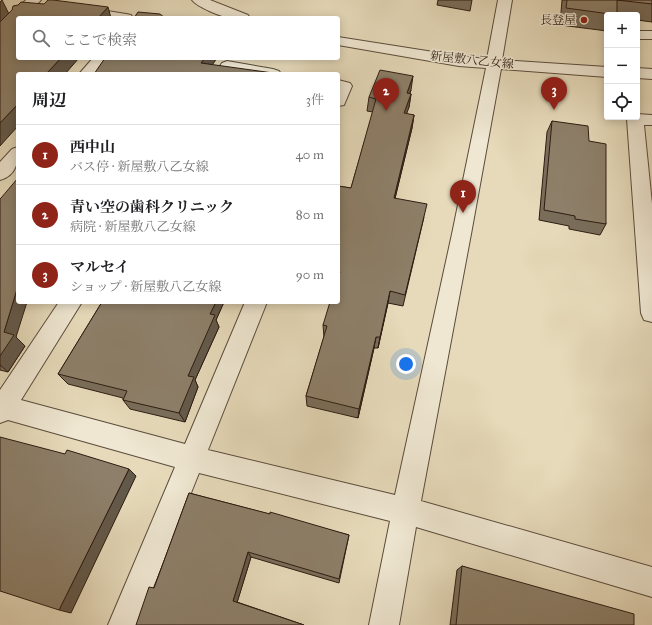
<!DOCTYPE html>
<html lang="ja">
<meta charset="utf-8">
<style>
body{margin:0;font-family:"IM FELL Great Primer","Noto Serif JP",serif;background:#f2f2f2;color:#202124}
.controls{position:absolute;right:12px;top:12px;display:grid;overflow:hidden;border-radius:4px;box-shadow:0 2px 10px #0003}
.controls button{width:36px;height:36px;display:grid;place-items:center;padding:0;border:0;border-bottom:1px solid #e0e0e0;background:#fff;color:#202124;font:20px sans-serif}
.you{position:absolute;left:406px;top:364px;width:14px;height:14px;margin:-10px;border:3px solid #fff;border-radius:50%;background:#1a73e8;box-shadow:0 0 0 6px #1a73e833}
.badge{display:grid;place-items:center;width:26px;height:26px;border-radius:50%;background:#8f2418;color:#fff;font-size:13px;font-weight:700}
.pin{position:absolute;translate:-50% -33px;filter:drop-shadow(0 1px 2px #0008)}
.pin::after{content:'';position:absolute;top:21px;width:14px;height:12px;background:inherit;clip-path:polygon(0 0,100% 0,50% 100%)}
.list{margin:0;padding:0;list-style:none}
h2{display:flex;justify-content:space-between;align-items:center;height:52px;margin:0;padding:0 16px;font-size:17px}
h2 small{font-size:13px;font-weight:400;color:#757577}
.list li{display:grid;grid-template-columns:26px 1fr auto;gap:12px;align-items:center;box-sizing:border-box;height:60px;padding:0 16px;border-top:1px solid #e0e0e0}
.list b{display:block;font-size:15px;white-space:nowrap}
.list p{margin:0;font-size:13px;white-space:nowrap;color:#757577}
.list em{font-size:13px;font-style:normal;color:#757577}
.icon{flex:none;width:22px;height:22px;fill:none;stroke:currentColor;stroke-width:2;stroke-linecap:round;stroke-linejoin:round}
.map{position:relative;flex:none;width:652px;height:625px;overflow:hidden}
.search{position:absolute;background:#fff;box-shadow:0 2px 10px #0003;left:16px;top:16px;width:324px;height:44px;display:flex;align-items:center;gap:10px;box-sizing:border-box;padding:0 14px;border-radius:4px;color:#757577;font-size:15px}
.panel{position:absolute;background:#fff;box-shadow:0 2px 10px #0003;left:16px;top:72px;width:324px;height:232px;border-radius:4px}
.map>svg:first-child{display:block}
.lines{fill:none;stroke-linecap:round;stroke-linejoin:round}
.minor-casing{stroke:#5b4c3c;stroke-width:2}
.minor{fill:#efe7d2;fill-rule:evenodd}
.wall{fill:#796d5a;stroke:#2d1c12}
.shaded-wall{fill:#63594a;stroke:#2d1c12}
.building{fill:#8d7f69;stroke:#2d1c12}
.poi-dot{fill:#8f2418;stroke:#efe7d2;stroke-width:1.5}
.labels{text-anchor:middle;stroke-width:3;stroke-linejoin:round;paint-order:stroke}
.far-poi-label{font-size:12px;fill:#2d1c12;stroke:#efe7d2;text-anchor:end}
.far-street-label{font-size:12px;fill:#2d1c12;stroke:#efe7d2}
</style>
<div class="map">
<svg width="652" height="625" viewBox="0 0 652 625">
<rect width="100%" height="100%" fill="#e6daba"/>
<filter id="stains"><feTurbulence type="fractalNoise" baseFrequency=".005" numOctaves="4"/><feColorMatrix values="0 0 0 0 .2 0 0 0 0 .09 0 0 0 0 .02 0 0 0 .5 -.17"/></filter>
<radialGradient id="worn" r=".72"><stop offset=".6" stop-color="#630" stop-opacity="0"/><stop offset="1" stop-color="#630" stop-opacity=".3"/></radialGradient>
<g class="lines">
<g class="minor-casing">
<path id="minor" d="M26,0H41L23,18H18V23L5,35L0,36V24Z
M192,0H210L248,15L250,18C244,18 237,19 230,18C222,17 197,7 192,0Z
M498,0H512L502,60L607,67V77L501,69L471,234L421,501L652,567V597L416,527L399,625H369L390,521L199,473L138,625H108L175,467L8,420L0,423V390L59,302H82L21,400L185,444L245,302H267L208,450L395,495L452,234L486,68L459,66L338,45V37L459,56L487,59Z
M82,7L126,14L131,15L133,18H100L77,14L75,11L77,8Z
M637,31H652V39H637Z
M93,58H109L95,74H79Z
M227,61L273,69L279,71L281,74H246L231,71L230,74H214L222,63Z
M637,68L652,69V79L637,78Z
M338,80L350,83L352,86L344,105L338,106Z
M637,114L652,115V125H644L652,204V322L644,320L641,313L627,119L628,117H637Z
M18,147C18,162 17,175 0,180V162L12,149Z"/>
</g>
<use href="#minor" class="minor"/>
</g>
<path class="wall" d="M438,0H472L470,11L437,5Z
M562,0H652V22L637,20V15H607V31L560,25Z
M411,90L410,93L411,94L409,107L406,114L414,115L412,128L395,198L424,217L403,306L388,303L378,348H374L358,418L307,406L306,396L324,337L323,325L338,302V186L351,188L373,112L367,111L369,97Z
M552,121L589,141L606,224L600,235L569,229V226L539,220L547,132Z
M1,198L16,337L25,346L8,372L0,370V199Z
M102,302H224L216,320L219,327L195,380L198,387L185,422L130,409L123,400V398L68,384L58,374Z
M189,493L349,535L339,583L251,557L237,602L304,625L154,588Z
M462,566L634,625H450L457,570Z"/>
<path class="shaded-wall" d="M2,0L9,14L0,23V2Z
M108,7L111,18H98Z
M61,58H79L65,74H46Z
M205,58H217L206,74L201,63Z
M413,76L411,90L405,107L407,93Z
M411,94L409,107L402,127L404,113Z
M18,104V126L0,146V123Z
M414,115L412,128L392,211L394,198Z
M18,286V302H27L16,337L25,346L8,372L0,365V356L4,332Z
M390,291L388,303L378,348L380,337Z
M216,302H224L216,320L219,327L195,380L198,387L185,422L179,413L188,376L210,314Z
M376,337L374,348L358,418L359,409Z
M129,469L136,476L71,613L59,610Z
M248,552L251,557L237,603L233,601Z"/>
<path class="building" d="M48,0H53L108,7L98,18H18V58H61L46,74H18V104L0,123V22L12,10L13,6L18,5L21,2L44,4Z
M567,0H652V4L617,0V15L566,8Z
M138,12L160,14L165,18H134Z
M105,58H205L201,63L273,73V74H94Z
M380,70L413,76L407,93L411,94L404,113L414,115L394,198L427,204L405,295L390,291L380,337H376L359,409L306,396L327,326L323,325L330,302H338V277L340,272H338V186L351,188L376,99L369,97Z
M283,73L292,74H282Z
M552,121L588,126L589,141L606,144V224L575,219V216L544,210Z
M18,178V286L4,332L14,335L0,356V199L1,198Z
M102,302H216L210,314L215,315L188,376L194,377L179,413L123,400L127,391L58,374Z
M0,437L65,454L67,450L129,469L59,610L0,591Z
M189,493L270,514V512L349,535L339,579L248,552L233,601L304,625H136L149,587L154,588Z
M462,566L634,614V625H456Z"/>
<circle class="poi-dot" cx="584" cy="20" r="4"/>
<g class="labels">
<g class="far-poi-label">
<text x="576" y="24">長登屋</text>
</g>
<g class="far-street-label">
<text transform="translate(472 60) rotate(6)" y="4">新屋敷八乙女線</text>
</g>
</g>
<rect width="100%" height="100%" filter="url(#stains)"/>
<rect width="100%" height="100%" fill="url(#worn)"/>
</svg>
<div class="controls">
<button>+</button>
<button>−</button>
<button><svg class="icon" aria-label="locate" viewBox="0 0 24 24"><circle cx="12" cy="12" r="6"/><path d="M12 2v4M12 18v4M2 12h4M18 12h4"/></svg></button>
</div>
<div class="you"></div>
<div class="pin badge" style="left:463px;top:213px">1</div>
<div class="pin badge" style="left:386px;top:111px">2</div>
<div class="pin badge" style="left:554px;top:110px">3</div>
<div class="search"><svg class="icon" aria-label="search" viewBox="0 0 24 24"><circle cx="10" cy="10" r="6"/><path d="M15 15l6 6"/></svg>ここで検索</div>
<section class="panel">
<h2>周辺<small>3件</small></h2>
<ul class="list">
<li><span class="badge">1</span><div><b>西中山</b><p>バス停 · 新屋敷八乙女線</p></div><em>40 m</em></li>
<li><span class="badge">2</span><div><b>青い空の歯科クリニック</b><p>病院 · 新屋敷八乙女線</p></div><em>80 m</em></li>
<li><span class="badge">3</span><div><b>マルセイ</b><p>ショップ · 新屋敷八乙女線</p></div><em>90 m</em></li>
</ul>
</section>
</div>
